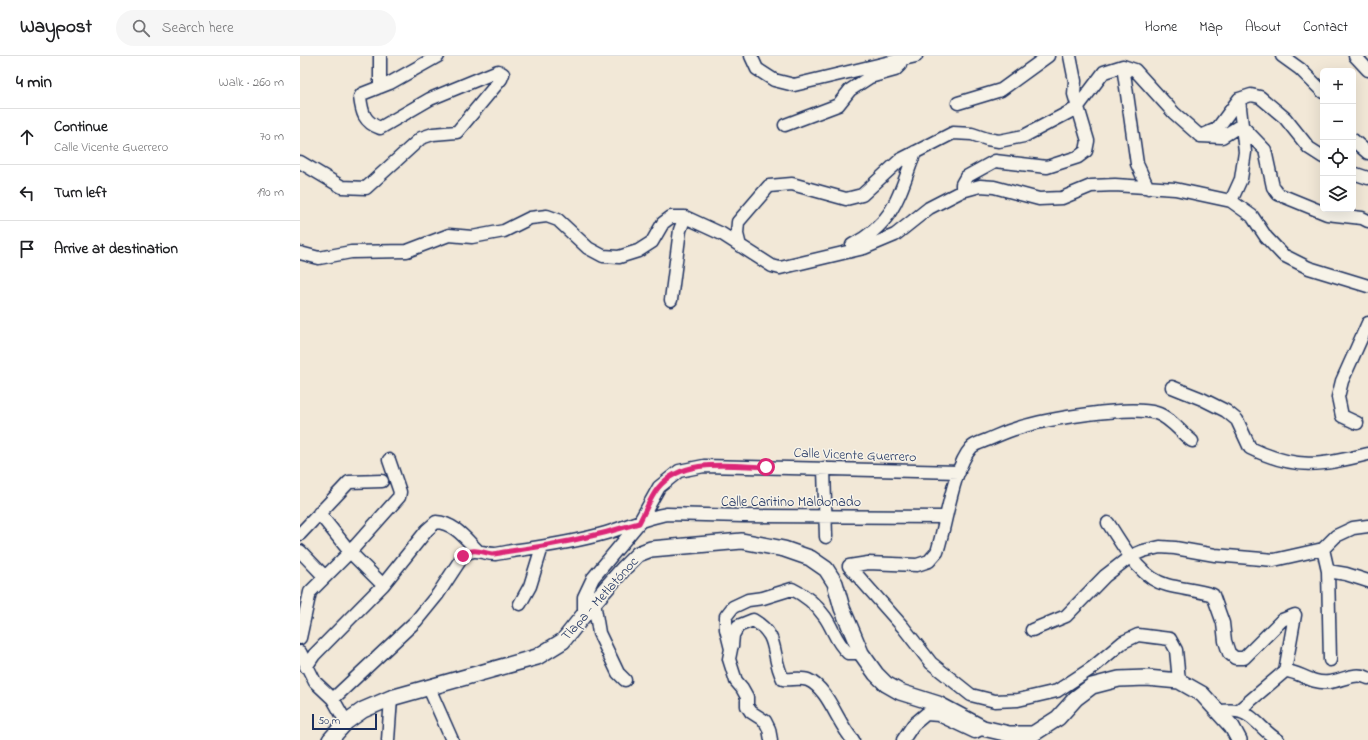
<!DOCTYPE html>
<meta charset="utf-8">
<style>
body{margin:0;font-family:"Indie Flower",sans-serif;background:#f6f6f6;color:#202124}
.controls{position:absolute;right:12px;top:12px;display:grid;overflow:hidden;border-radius:6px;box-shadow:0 4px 16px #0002}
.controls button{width:36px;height:36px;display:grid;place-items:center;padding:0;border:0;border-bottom:1px solid #e0e0e0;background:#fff;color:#202124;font:20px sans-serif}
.scale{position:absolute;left:12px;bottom:10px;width:65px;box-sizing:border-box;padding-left:4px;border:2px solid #1b2f5e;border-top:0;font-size:11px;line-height:14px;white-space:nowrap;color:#1b2f5e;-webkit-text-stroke:3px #f7f3e8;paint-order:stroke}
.stop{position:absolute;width:12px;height:12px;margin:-9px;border:3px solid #db2777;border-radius:50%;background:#fff}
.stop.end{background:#db2777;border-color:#fff;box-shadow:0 1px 4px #0008}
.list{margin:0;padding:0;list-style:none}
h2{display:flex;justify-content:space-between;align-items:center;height:52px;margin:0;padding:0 16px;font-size:17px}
h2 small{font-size:13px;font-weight:400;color:#757577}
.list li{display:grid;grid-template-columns:26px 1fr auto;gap:12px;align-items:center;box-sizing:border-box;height:56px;padding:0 16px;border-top:1px solid #e0e0e0}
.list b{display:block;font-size:15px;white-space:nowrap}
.list p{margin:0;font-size:13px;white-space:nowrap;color:#757577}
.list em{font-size:13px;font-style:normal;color:#757577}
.icon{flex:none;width:22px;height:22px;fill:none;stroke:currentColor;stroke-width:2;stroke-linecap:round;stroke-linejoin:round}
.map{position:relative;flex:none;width:1068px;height:684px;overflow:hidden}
header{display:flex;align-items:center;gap:24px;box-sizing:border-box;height:56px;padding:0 20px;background:#fff;border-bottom:1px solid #e0e0e0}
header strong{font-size:19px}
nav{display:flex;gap:22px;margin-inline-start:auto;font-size:14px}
.search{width:280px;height:36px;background:#f6f6f6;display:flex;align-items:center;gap:10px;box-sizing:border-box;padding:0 14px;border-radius:22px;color:#757577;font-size:15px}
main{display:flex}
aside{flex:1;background:#fff}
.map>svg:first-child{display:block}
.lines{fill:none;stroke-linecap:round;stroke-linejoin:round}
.minor-casing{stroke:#1b2f5e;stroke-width:15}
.major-casing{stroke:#1b2f5e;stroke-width:18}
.minor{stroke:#f7f3e8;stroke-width:12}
.major{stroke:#f7f3e8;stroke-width:15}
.route{stroke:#db2777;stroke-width:5}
.labels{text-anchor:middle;stroke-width:3;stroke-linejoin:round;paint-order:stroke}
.street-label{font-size:14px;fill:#1b2f5e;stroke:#f7f3e8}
</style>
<header>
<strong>Waypost</strong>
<div class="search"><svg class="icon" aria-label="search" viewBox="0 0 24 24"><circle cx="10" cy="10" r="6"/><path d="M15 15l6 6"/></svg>Search here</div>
<nav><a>Home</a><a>Map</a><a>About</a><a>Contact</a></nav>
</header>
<main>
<aside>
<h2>4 min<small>Walk · 260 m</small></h2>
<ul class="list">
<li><svg class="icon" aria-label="ahead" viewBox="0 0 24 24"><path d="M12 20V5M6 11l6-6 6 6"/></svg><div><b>Continue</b><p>Calle Vicente Guerrero</p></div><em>70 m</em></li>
<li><svg class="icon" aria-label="left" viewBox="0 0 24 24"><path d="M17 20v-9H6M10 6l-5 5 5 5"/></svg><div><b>Turn left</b></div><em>190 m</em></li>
<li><svg class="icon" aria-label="arrive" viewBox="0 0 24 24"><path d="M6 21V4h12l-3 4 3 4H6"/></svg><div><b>Arrive at destination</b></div></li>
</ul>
</aside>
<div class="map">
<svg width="1068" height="684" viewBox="0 0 1068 684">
<rect width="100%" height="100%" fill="#f2e8d7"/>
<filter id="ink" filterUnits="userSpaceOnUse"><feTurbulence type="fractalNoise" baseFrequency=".025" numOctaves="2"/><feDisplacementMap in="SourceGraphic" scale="8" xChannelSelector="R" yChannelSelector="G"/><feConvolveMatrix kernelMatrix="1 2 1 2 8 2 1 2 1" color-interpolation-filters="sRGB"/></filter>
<g filter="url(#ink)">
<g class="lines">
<g class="minor-casing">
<path id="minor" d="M80,0V31
M451,0L457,13L474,24L494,29L616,0
M982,0L1000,13L1023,36
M1055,0L1068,14
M823,10L837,108L848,132
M658,47L701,34L748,0
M485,69L538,49L550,34L570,21L595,14L600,9
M903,79L917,73L939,43L951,39L960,41L985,62L1009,92L1023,101
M1053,84L1068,97
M0,106L42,131L66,132L121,82L133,78L157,76L201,23L203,18L198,15L130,43L80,72C64,66 62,57 60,41L62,38L90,27L138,0
M1053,117L1068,122
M662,135V128L666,121L695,105L747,111L778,101L786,95L788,85L774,38L775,25L770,0
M931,145L941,123L945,96L939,43
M552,189C595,167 599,138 615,96
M440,190L437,178L438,166L469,130L492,128L546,143L562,139L600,104L653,77L672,78L687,83L699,85L724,80L777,52L804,16L823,10L835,14L874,57L900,80L922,81L941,69L965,94L973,131L978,138L1027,158L1062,162L1068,165
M0,197L19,202L51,196L107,195L149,179L172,181L204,175L230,162L247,160L258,164L288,192L303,200L319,201L338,195L352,186L363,167L371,161H385L422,178L472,210L480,212L564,192L595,179L629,152L662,135L680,130L694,131L739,143L762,142L791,130L815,129L875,133L931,145L952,160L966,181L983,199L1009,212L1068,230
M371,244L380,174L385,161
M872,331L902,343L926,355L937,364L950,392C996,414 1020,410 1068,398
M1057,367L1042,360L1038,341L1042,325L1068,267
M524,412L526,481
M19,457L50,496L83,529
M808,467C823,489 839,522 867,529C882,533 897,534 913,539L923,567L925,585L929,597L935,602H944L982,564L995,559L985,615
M0,478L49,426L82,425
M1023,493L1028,515L1030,604
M0,495L25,521
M549,510L603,571L631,607L671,639L695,645L718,644L757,635L792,612L823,586L838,579L870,583L876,594L879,625
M549,510L568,507L617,509L629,505L637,496C646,469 653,412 671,392C674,388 682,386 687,384C697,380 707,375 718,372C746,363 830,349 856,357C870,361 881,377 892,385
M1028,515L1046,518L1068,525
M294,546L299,577L318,617L325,624
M220,548L230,530L242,491
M284,560V541L293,522L339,467L359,431L379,415L404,410L659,416
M732,574L766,560L805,520L831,500L843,495L860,491L875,492L915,499L974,504L1023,493L1036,480L1053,472L1068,470
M0,582L10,536L50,496L99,441L100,436L89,404
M432,590L433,579L438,570L453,564C481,580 470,598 483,623C490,624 501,621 508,624C529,633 537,667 553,684
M0,596L15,626L33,643L46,666
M6,611L14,599L83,529L127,474L136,466C154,467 165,482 177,494
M129,632L152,684
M33,643L116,565L138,538L163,500C175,490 182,498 195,498C203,497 211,495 219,494C248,490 278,485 306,477C326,471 347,461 367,458L443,460L645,461
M918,655C924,655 931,654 937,655C953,657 964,677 978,684
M938,655L985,615C999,615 1010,628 1029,626C1042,625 1055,615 1068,622
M88,684L91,642
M471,684L469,673L465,665L451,656L447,650V641L442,632L436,625L429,603L431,593L426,573V560L433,551L448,544L463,542L492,533C505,539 516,548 525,561C534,574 535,585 548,597H561
M603,684L613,669L626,658L639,659L675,676L683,672"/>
</g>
<g class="major-casing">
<path id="major" d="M30,684L46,666L63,654L91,642L237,601L263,585L294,546L324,512L338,498L351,493L442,485L484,493L510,502L526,513L535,527L542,552L561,597L576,618L586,628L600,636L638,648L683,672L709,678H733L758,662L776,642L792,630L819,623L847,622L879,625L902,638L932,671L939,684"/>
</g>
<use href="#minor" class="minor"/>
<use href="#major" class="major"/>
</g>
</g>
<g class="lines" filter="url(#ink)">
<path class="route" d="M163,500C173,491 180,496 192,498C196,498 200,497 204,496C250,490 294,481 339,467C345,456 350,442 358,432C383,401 431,410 466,411"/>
</g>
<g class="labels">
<g class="street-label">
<text transform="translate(555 398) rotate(2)" y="5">Calle Vicente Guerrero</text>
<text x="491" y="450">Calle Caritino Maldonado</text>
<text transform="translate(299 542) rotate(-48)" y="5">Tlapa - Metlatónoc</text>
</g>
</g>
</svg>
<div class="controls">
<button>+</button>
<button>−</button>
<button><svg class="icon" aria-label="locate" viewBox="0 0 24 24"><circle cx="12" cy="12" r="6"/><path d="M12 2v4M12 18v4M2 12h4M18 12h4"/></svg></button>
<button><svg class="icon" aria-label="layers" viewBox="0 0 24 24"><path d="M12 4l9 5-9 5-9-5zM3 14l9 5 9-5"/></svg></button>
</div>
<div class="scale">50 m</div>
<div class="stop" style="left:466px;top:411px"></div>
<div class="stop end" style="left:163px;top:500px"></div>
</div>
</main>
